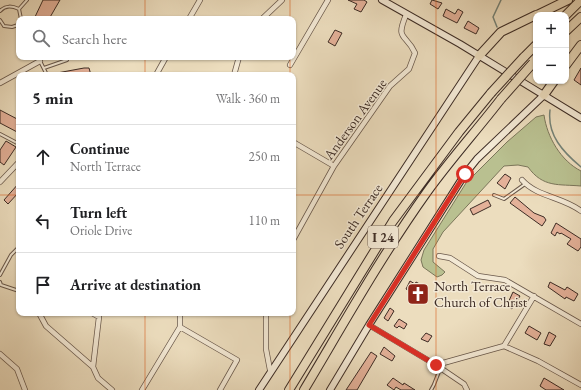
<!DOCTYPE html>
<meta charset="utf-8">
<style>
body{margin:0;font-family:"EB Garamond",serif;background:#f6f6f6;color:#202124}
.controls{position:absolute;right:12px;top:12px;display:grid;overflow:hidden;border-radius:8px;box-shadow:0 1px 3px #0004}
.controls button{width:36px;height:36px;display:grid;place-items:center;padding:0;border:0;border-bottom:1px solid #e0e0e0;background:#fff;color:#202124;font:20px sans-serif}
.stop{position:absolute;width:12px;height:12px;margin:-9px;border:3px solid #d93025;border-radius:50%;background:#fff}
.stop.end{background:#d93025;border-color:#fff;box-shadow:0 1px 4px #0008}
.list{margin:0;padding:0;list-style:none}
h2{display:flex;justify-content:space-between;align-items:center;height:52px;margin:0;padding:0 16px;font-size:17px}
h2 small{font-size:13px;font-weight:400;color:#757577}
.list li{display:grid;grid-template-columns:26px 1fr auto;gap:12px;align-items:center;box-sizing:border-box;height:64px;padding:0 16px;border-top:1px solid #e0e0e0}
.list b{display:block;font-size:15px;white-space:nowrap}
.list p{margin:0;font-size:13px;white-space:nowrap;color:#757577}
.list em{font-size:13px;font-style:normal;color:#757577}
.icon{flex:none;width:22px;height:22px;fill:none;stroke:currentColor;stroke-width:2;stroke-linecap:round;stroke-linejoin:round}
.map{position:relative;flex:none;width:581px;height:390px;overflow:hidden}
.search{position:absolute;background:#fff;box-shadow:0 1px 3px #0004;left:16px;top:16px;width:280px;height:44px;display:flex;align-items:center;gap:10px;box-sizing:border-box;padding:0 14px;border-radius:8px;color:#757577;font-size:15px}
.panel{position:absolute;background:#fff;box-shadow:0 1px 3px #0004;left:16px;top:72px;width:280px;height:244px;border-radius:8px}
.map>svg:first-child{display:block}
.green{fill:#b9c090;stroke:#7b765a}
.lines{fill:none;stroke-linecap:round;stroke-linejoin:round}
.stream{stroke:#748277;stroke-width:1.5}
.building{fill:#e4b199;stroke:#3d2c25}
.lane-casing{stroke:#69584b;stroke-width:4}
.street-casing{stroke:#69584b;stroke-width:6}
.secondary-casing{stroke:#3d2c25;stroke-width:8}
.highway-casing{stroke:#3d2c25;stroke-width:10}
.lane{stroke:#f3e9d5;stroke-width:2}
.street{stroke:#f3e9d5;stroke-width:4.5}
.secondary{stroke:#f3e9d5;stroke-width:6}
.highway{stroke:#ecddbe;stroke-width:8}
.highway-bridge-casing{stroke:#3d2c25;stroke-width:10;stroke-linecap:butt}
.highway-bridge{stroke:#ecddbe;stroke-width:8}
.route{stroke:#d93025;stroke-width:5}
.grid{fill:none;stroke:#d7540e;stroke-width:1;stroke-opacity:0.55}
.labels{text-anchor:middle;stroke-width:3;stroke-linejoin:round;paint-order:stroke}
.shield{fill:#f3e9d5;stroke:#74655a;stroke-width:1}
.shield-label{font-size:13px;font-weight:bold;fill:#3d2c25}
.street-label{font-size:14px;fill:#3d2c25;stroke:#f3e9d5}
.poi-label{font-size:14px;fill:#3d2c25;stroke:#f3e9d5;text-anchor:start}
</style>
<div class="map">
<svg width="581" height="390" viewBox="0 0 581 390">
<rect width="100%" height="100%" fill="#ecddbe"/>
<filter id="stains"><feTurbulence type="fractalNoise" baseFrequency=".005" numOctaves="4"/><feColorMatrix values="0 0 0 0 .2 0 0 0 0 .09 0 0 0 0 .02 0 0 0 .5 -.17"/></filter>
<radialGradient id="worn" r=".72"><stop offset=".6" stop-color="#630" stop-opacity="0"/><stop offset="1" stop-color="#630" stop-opacity=".3"/></radialGradient>
<path class="green" d="M544,115C547,137 561,161 581,171V186C559,184 543,188 528,167L518,165L504,166L443,232L433,249V262L445,272L442,275L437,277L423,267L421,260L424,250L466,183L507,142L536,117Z"/>
<g class="lines">
<path class="stream" d="M497,27L493,17L501,0
M550,110C547,135 563,152 581,167"/>
</g>
<path class="building" d="M43,0H60L49,19H34Z
M348,0H364L367,2L361,12L354,9L357,4Z
M432,0L442,3L438,9L430,4Z
M446,9L455,14L458,9L463,12L457,23L443,16Z
M468,21L479,28L476,34L464,28Z
M335,30L342,33L335,46L328,42Z
M84,68H89L91,75H57V73Z
M581,68V85L574,80Z
M0,110L19,120V133L0,123Z
M6,141L16,147L4,165L0,162V150Z
M505,174L511,178L505,189L497,183Z
M19,183V192L8,204L4,200Z
M515,197L534,213L544,217L546,220L542,226L510,203Z
M488,200L491,206L473,215L470,209Z
M556,223L581,239V247L578,251L567,244L571,239L561,233L560,234L557,232L555,236L551,233Z
M410,281L415,284L416,282L427,288L421,298L406,289Z
M550,282L565,290L567,287L578,294L574,301L566,297L565,299L548,287Z
M513,292L520,296L512,309L507,305Z
M390,308L394,311L388,321L384,318Z
M399,319L407,324L404,329L399,326L397,328L394,326Z
M529,326L541,333L537,340L525,333Z
M549,332L556,336L550,346L544,344Z
M426,333L432,336L428,342L421,339Z
M384,347L395,356L392,361L380,354Z
M371,352L377,356L357,390H346Z
M393,378L403,385L404,383L415,390H401L396,387L394,390L387,385Z
M544,378L564,390H546L540,386Z"/>
<g class="lines">
<g class="lane-casing">
<path id="lane" d="M19,9L27,0
M0,11C6,5 12,6 19,9L21,19
M0,20L4,26
M4,26L12,27L18,25L19,22
M38,57L47,75
M44,68L67,60
M0,134L19,144
M494,195L504,199L525,184
M0,275L11,255L19,247
M0,282L1,285L19,291
M431,390C436,383 436,376 441,368"/>
</g>
<g class="street-casing">
<path id="street" d="M189,19L200,0
M262,19L282,0
M290,65L328,0
M156,75L166,57
M234,75L239,57
M0,83L40,61
M293,142L334,166
M522,180C537,197 563,197 581,211
M0,182L19,162
M293,240L334,166L390,86L409,69L415,53C406,33 395,41 406,15
M439,256L450,258L478,276L505,280L581,324
M39,313L46,326L93,367L99,317L92,313
M266,313V349L270,370
M369,325L436,365L504,346L538,361L581,385
M180,327L237,360L220,390
M504,346L534,296
M0,354L17,369L25,390
M436,365L464,384L467,390
M93,367L98,378L112,390
M142,390L180,327V313"/>
</g>
<g class="secondary-casing">
<path id="secondary" d="M382,0L460,44L581,118
M259,390L479,56
M330,390L369,325L465,174L477,159L544,95"/>
</g>
<g class="highway-casing">
<path id="highway" d="M537,15L568,0
M566,15L581,0
M566,31L581,17
M479,56L501,32L536,15
M524,57L536,45
M566,65L581,45
M544,95L554,81
M289,390L393,221L459,132L491,93
M304,390C344,323 382,255 427,192C450,160 477,130 501,99"/>
</g>
<use href="#lane" class="lane"/>
<use href="#street" class="street"/>
<use href="#secondary" class="secondary"/>
<use href="#highway" class="highway"/>
<g class="highway-bridge-casing">
<path id="highway-bridge" d="M491,93L524,57
M501,99L533,63"/>
</g>
<use href="#highway-bridge" class="highway-bridge"/>
</g>
<g class="lines">
<path class="route" d="M436,365L369,325L465,174"/>
</g>
<path class="grid" d="M145,0V19M290,0V19M436,0V390M145,57V75M290,57V75M0,195H19M293,195H581M145,313V390M290,313V390"/>
<defs>
<g id="church-square" transform="scale(1.15)"><rect x="-9" y="-9" width="18" height="18" rx="4" fill="#8f2418" stroke="#f3e9d5"/><path d="M-1.2-6h2.4v3.5h3.3v2.4h-3.3V6h-2.4V-.1h-3.3v-2.4h3.3Z" fill="#fff"/></g>
</defs>
<g fill-rule="evenodd">
<use href="#church-square" x="418" y="294"/>
</g>
<g class="labels">
<rect class="shield" x="368" y="226" width="30" height="22" rx="3"/>
<g class="shield-label">
<text x="383" y="242">I 24</text>
</g>
<g class="street-label">
<text transform="translate(355 119) rotate(-54)" y="5">Anderson Avenue</text>
<text transform="translate(358 216) rotate(-56)" y="5">South Terrace</text>
</g>
<g class="poi-label">
<text x="434" y="291">North Terrace<tspan x="434" dy="16">Church of Christ</tspan></text>
</g>
</g>
<rect width="100%" height="100%" filter="url(#stains)"/>
<rect width="100%" height="100%" fill="url(#worn)"/>
</svg>
<div class="controls">
<button>+</button>
<button>−</button>
</div>
<div class="stop" style="left:465px;top:174px"></div>
<div class="stop end" style="left:436px;top:365px"></div>
<div class="search"><svg class="icon" aria-label="search" viewBox="0 0 24 24"><circle cx="10" cy="10" r="6"/><path d="M15 15l6 6"/></svg>Search here</div>
<section class="panel">
<h2>5 min<small>Walk · 360 m</small></h2>
<ul class="list">
<li><svg class="icon" aria-label="ahead" viewBox="0 0 24 24"><path d="M12 20V5M6 11l6-6 6 6"/></svg><div><b>Continue</b><p>North Terrace</p></div><em>250 m</em></li>
<li><svg class="icon" aria-label="left" viewBox="0 0 24 24"><path d="M17 20v-9H6M10 6l-5 5 5 5"/></svg><div><b>Turn left</b><p>Oriole Drive</p></div><em>110 m</em></li>
<li><svg class="icon" aria-label="arrive" viewBox="0 0 24 24"><path d="M6 21V4h12l-3 4 3 4H6"/></svg><div><b>Arrive at destination</b></div></li>
</ul>
</section>
</div>
